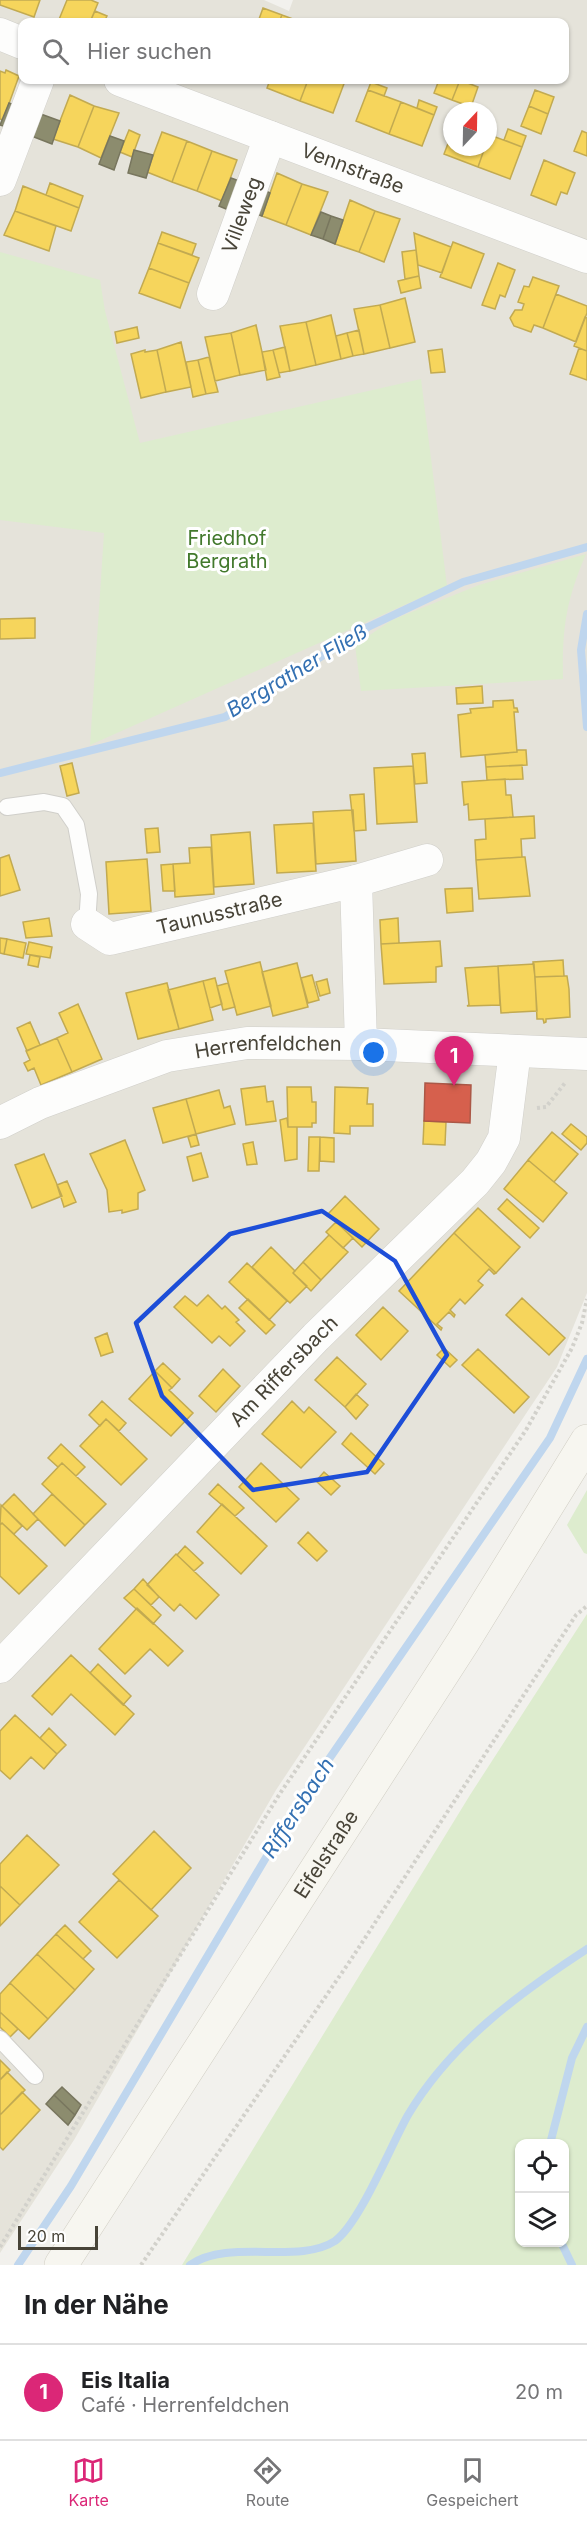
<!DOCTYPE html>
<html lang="de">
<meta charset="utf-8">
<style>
body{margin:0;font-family:Inter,sans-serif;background:#f2f2f2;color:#202124}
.controls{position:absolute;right:18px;bottom:18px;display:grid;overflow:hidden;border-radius:12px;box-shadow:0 2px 4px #0004}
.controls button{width:54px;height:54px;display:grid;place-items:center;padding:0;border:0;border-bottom:2px solid #e0e0e0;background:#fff;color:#202124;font:30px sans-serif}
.compass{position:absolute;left:443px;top:102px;width:54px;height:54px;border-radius:50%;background:#fff;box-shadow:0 2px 4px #0004;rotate:22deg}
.scale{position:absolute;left:18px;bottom:15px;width:80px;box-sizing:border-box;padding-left:6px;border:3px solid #484438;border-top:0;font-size:16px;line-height:21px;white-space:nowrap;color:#484438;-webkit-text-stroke:4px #fff;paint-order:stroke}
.you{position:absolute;left:374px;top:1053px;width:21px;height:21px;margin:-15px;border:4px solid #fff;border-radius:50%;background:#1a73e8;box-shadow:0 0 0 9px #1a73e833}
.badge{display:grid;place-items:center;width:39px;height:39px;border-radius:50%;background:#db2777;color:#fff;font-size:20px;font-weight:700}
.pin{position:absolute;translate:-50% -50px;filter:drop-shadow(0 2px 3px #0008)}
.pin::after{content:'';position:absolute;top:32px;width:21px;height:18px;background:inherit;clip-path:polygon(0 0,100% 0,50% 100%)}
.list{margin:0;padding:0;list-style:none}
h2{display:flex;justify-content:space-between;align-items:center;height:78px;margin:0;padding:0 24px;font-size:26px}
h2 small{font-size:20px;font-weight:400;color:#757577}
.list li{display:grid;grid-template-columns:39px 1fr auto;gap:18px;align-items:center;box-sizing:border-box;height:96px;padding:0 24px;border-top:2px solid #e0e0e0}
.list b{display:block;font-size:22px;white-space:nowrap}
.list p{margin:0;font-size:20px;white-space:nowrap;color:#757577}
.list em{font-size:20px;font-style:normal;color:#757577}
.icon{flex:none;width:33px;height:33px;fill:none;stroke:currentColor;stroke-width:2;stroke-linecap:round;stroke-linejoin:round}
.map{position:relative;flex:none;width:587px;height:2265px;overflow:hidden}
.search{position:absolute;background:#fff;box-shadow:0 2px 4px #0004;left:18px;right:18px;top:18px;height:66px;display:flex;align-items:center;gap:15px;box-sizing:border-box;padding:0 21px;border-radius:12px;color:#757577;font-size:22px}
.sheet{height:174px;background:#fff}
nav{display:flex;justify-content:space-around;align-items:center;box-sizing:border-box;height:84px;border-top:2px solid #e0e0e0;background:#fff;font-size:16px;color:#757577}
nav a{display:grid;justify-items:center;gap:3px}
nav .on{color:#db2777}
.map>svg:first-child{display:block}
.residential{fill:#e5e3da;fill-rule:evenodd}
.green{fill:#ddecce;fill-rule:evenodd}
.homes{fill:#f6d55c;stroke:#c2aa51;stroke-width:1.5}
.shops{fill:#d6604d;stroke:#ab5847;stroke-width:1.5}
.industry{fill:#8c8c6e;stroke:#78765e;stroke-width:1.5}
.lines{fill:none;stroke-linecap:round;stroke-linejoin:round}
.stream{stroke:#bfd6ee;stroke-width:8}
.service-casing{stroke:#d0cfca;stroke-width:18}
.minor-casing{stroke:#d0cfca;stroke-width:33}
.secondary-casing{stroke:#d1cec4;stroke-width:34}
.path{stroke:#d2d1cb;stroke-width:4;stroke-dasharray:3 3;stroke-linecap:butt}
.service{stroke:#fdfdfc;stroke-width:16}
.minor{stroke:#fdfdfc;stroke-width:32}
.secondary{stroke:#f7f6f0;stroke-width:33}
.marked{fill:none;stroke:#1d4ed8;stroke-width:4.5;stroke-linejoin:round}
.labels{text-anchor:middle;stroke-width:6;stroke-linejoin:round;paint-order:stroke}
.street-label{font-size:20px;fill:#484438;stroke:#fff}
.park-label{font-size:20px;fill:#42792c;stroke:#fff}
.water-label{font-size:21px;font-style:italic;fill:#3370b2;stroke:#fff}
</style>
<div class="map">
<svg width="587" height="2265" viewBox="0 0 587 2265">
<rect width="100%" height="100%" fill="#f2f1ed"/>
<path class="residential" d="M0,0H264L289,11L293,0H587V1293L557,1367L276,1790L74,2140L0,2253ZM22,22H564V80H22ZM452,111H488V147H452Z"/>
<path class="green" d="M0,252L100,280L105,311L140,443L421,379L447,586L90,745L104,533L0,520Z
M586,554C566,601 562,628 563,679L361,691L355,645L392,620L479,585Z
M587,1490V1554L584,1553L567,1525Z
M587,1614V2265H182L470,1795ZM520,2144H564V2242H520Z"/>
<path class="homes" d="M0,0H40L34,17L0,5Z
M67,0H91L98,3L90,22H58Z
M263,8L282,15L279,22H258Z
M95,11L107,16L104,22H90Z
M282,15L301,22H279Z
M6,70L19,76L3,120L0,119V71L5,73Z
M270,80H308L300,101L267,88Z
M308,80L345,81L333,113L300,101Z
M439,80H460L452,100L434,93Z
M460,80L478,87L471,107L452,100Z
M371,82L387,88L384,96L368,90Z
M368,90L401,102L389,134L356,121Z
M535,90L554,97L548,114L529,106Z
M70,95L94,106L78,147L53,139Z
M419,100L437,107L434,115L417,108Z
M401,102L434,115L422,146L389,134Z
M94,106L119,113L101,158L78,147Z
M529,106L548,114L541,134L521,126Z
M508,129L526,136L522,147L504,140Z
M129,130L140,135L132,157L120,152Z
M582,131L587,133V156L574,151Z
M162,132L187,141L172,182L147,172Z
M452,133V147H485L478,167L444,154Z
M490,135L522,147L510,179L478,167L485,147H488Z
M187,141L212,151L197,191L172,182Z
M212,151L237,160L222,201L197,191Z
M544,160L575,173L567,194L561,192L556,205L531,195Z
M277,173L302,184L286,225L262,216Z
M50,183L83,196L79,208L46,195Z
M302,184L328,192L311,235L286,225Z
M23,186L79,208L71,231L15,211Z
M350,200L375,211L359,252L335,244Z
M15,211L56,226L49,251L4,235Z
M375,211L400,219L384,262L359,252Z
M162,232L196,244L192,255L158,243Z
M414,233L451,247L442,273L418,265Z
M453,242L484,254L471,288L440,277Z
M158,243L199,258L189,283L149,268Z
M416,250L419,276L405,279L402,252Z
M498,263L515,270L505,297L500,295L495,309L482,305Z
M149,268L189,283L180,308L139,293Z
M419,276L421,288L401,293L398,281Z
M533,277L559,286L543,328L534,325L531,332L514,326L510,318L515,310H522L524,304L518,302L524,286L529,287Z
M556,294L587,306V313L576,342L543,328Z
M405,298L415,342L390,348L380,305Z
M380,305L390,348L364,354L354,309Z
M331,315L341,359L316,365L306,322Z
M585,317L587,318V351L574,346Z
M306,322L316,365L290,371L280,326Z
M256,325L266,370L240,375L231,333Z
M137,327L139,338L117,343L115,332Z
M359,330L364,354L353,356L347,333Z
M231,333L240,375L215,381L205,337Z
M347,333L353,356L341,359L336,336Z
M181,342L191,387L166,392L157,350Z
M285,347L290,371L279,373L273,350Z
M579,348L587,351V380L570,374Z
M442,349L445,372L431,373L428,351Z
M145,350V352L157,350L166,392L141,398L131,354Z
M273,350L280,377L267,380L262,352Z
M209,357L218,392L206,394L198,360Z
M198,360L206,394L193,397L186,362Z
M35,618V638L0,639V619Z
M482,686L483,703L457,704L456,688Z
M513,700L514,708H517L518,712H514L517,752L461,757L458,715L471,713L470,709L493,707V701Z
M517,750H526L527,765L486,767L485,755L517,752Z
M425,753L427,783L415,784L412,754Z
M72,763L79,793L67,796L60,766Z
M522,765L523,779L487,780L486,767Z
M413,766L417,822L377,824L374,768Z
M505,779L506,795H511L513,817L469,820L468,804L464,805L462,782Z
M364,794L366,830L354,831L350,795Z
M351,810H353L356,861L316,864L313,812Z
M534,816L535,838L521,839L522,857L476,860L475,840L486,839L485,819Z
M313,823L316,871L277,873L274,825Z
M158,828L160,852L147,853L145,829Z
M250,832L254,884L214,887L211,835Z
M211,847L214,894L175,897L173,864L190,863L189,848Z
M9,855L20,890L0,896V858Z
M522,857H525L530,896L479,899L476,860Z
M147,859L151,911L109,914L106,862Z
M173,864L175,891H163L161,865Z
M472,888L473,911L447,913L445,889Z
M49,918L52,936L26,938L23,922Z
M398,918L399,943L381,944L380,920Z
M0,938L7,939L4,954L0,953Z
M7,939L26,943L23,958L4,954Z
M440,941L442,966L436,967V982L384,984L381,944Z
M29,942L52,947L50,958L26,954Z
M30,955L40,957L38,967L28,965Z
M563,960L564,976L535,977L533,962Z
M260,962L271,1006L237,1015L225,971Z
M297,963L308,1007L273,1016L262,972Z
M534,964L537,1011L501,1013L498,966Z
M498,966L500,1005L467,1006L469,1005L465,968Z
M312,975L319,1000L308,1003L301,978Z
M564,976H567L569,989L570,1017L546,1019V1022L544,1023L543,1019H537L535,977Z
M215,978L222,1004L210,1008L203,981Z
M327,979L330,993L320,996L316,982Z
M203,981L213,1020L179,1029L168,990Z
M167,983L179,1029L138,1039L126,993Z
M228,983L235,1007L223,1010L217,986Z
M78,1004L102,1059L72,1072L57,1038L68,1033L59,1013Z
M30,1022L40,1045L27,1051L17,1028Z
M57,1038L72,1072L41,1085L34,1068L28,1071L24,1063L30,1060L26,1051Z
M265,1086L267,1102L273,1101L276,1121L246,1125L241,1089Z
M287,1087H311L312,1102H316V1123H312V1127H288Z
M335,1087L368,1088L367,1104H373V1126H350V1134L334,1133Z
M219,1090L224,1108L230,1106L235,1124L196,1134L186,1099Z
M186,1099L196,1134L163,1143L153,1108Z
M287,1118L288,1127H297V1159L285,1161L280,1120Z
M424,1121L446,1122L445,1145L423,1144Z
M571,1124L587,1137V1143L581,1150L562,1134Z
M552,1132L578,1154L554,1182L528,1160Z
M196,1134L199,1145L191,1147L188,1137Z
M309,1137H320L319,1171H308Z
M320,1137L334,1138V1162L320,1161Z
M125,1140L145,1190L138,1193V1209L122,1213V1210L109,1212L107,1190L90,1154Z
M253,1142L257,1164L247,1165L243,1144Z
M201,1153L208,1177L193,1181L187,1157Z
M44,1154L62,1196L32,1208L15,1165Z
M528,1160L567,1193L543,1222L504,1189Z
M67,1181L76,1202L64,1207L57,1185Z
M345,1196L379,1229L362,1247L328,1214Z
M507,1199L539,1228L530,1238L498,1209Z
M478,1208L520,1247L496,1273L454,1233Z
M336,1222L353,1238L343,1248L326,1232Z
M454,1233L496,1273L494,1274L489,1269L478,1281L483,1285L465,1304L460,1299L450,1310L455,1315L454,1317L449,1312L437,1324L442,1328L441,1330L399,1291Z
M329,1235L348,1252L321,1280L303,1262Z
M271,1247L295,1271L293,1273L307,1286L290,1303L252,1267Z
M303,1262L321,1280L311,1291L293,1273Z
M247,1263L287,1301L269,1320L229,1282Z
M208,1295L222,1309L225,1306L239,1320L236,1322L245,1331L230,1346L219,1336L212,1343L174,1307L185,1296L197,1306Z
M522,1298L565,1338L549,1355L506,1315Z
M248,1299L275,1325L266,1334L239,1308Z
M383,1307L408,1331L381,1360L356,1335Z
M107,1333L113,1352L101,1356L95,1338Z
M444,1348L457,1360L450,1367L437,1355Z
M478,1349L529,1397L514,1413L462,1365Z
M337,1357L366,1384L345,1407L315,1380Z
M163,1363L180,1379L172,1388L155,1371Z
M223,1369L240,1386L216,1412L199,1396Z
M155,1371L172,1388L169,1390L193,1413L171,1436L129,1399Z
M356,1394L368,1405L356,1419L345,1407Z
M102,1401L126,1423L119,1431L106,1419L100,1426L89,1415Z
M292,1401L304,1413L309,1407L336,1432L301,1468L262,1434Z
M106,1419L147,1459L121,1485L80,1446Z
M351,1433L384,1464L375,1474L342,1444Z
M61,1444L85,1467L76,1476L62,1463L58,1467L48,1458Z
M62,1463L106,1504L85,1525L42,1484Z
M261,1463L299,1499L276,1522L239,1487Z
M324,1472L340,1486L331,1495L316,1481Z
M218,1484L244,1508L235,1516L209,1494Z
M14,1494L38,1519L27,1530L2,1506Z
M52,1494L85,1525L65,1546L33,1514Z
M222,1504L267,1546L241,1574L197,1532Z
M1,1505L22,1526L14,1534L2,1523L0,1525Z
M2,1523L47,1566L19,1594L0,1576V1525Z
M308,1532L327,1551L317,1561L298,1543Z
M185,1546L203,1563L194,1571L177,1555Z
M176,1554L219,1595L196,1619L180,1604L174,1611L147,1585Z
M143,1579L159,1597L151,1605L134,1589Z
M134,1589L161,1615L153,1624L124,1598Z
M137,1608L183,1651L168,1666L150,1649L125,1674L99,1649Z
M71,1655L134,1714L115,1735L71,1694L52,1715L32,1696Z
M98,1664L131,1696L123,1705L90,1673Z
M15,1715L57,1754L44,1769L31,1757L10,1779L0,1770V1731Z
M49,1728L66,1745L57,1754L40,1738Z
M154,1831L191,1868L151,1910L113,1874Z
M27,1835L59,1865L20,1905L0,1886V1864Z
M119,1880L158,1916L117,1958L79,1922Z
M0,1886L20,1905L0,1926Z
M65,1925L91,1951L83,1959L56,1934Z
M56,1934L94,1969L75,1990L37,1954Z
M37,1954L75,1990L48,2019L10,1983Z
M10,1983L48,2019L29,2039L0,2012V1994Z
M0,2012L18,2029L10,2037L0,2027Z
M0,2060L10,2070L0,2080Z
M7,2072L25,2090L0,2115V2080Z
M22,2092L40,2110L3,2150L0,2147V2115Z"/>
<path class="shops" d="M425,1083L471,1085L470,1123L424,1121Z"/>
<path class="industry" d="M9,103L20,107L12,129L0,125Z
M38,113L60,121L52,144L29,135Z
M110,136L124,141L114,170L99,164Z
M134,150L153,155L146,178L128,173Z
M231,178L242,182L231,211L219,206Z
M259,188L270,193L262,216L250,212Z
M321,212L331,216L323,239L311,235Z
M331,216L343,220L335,244L323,239Z
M62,2087L81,2105L75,2115L54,2095Z
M54,2095L75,2115L68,2125L46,2104Z"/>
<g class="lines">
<path class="stream" d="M587,614L581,650L587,727
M0,773L225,717L368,627L404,610L463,582L587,547
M550,2144L572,2058L587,2027
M561,2242L572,2265
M18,2265L71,2186L296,1807L550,1438L587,1359
M190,2265C230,2238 298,2265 335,2241C360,2223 391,2145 408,2115C451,2043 518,1994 587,1949"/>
<g class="service-casing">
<path id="service" d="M7,807L44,802L63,806L76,825L89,894L87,924
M0,2039L35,2076"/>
</g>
<g class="minor-casing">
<g id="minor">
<path d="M0,34L22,43"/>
<path id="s1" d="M120,80L587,257"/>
<path d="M0,180L38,80"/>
<path id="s2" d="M213,294L270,137"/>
<path d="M356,881L427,860"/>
<path id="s3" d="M87,924L110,939L356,881L361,1044"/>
<path id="s4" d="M0,1123L40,1103L167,1056L247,1043L361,1044L587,1054"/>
<path id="s5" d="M0,1667L316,1337L475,1182L491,1162L504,1138L515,1051"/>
</g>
</g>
<g class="secondary-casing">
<g id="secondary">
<path id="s6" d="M61,2265L463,1642L587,1441"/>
</g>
</g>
<path class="path" d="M537,1108L546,1107L565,1083
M0,2247L279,1795L526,1430L572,1348L582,1323L587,1299
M141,2265L350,1961L576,1615L587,1606"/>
<use href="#service" class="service"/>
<use href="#minor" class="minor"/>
<use href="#secondary" class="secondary"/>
</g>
<path class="marked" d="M322,1211L395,1261L447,1355L367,1472L253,1490L162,1396L136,1323L230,1234Z"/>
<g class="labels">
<g class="street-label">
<text dy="7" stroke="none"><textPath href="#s1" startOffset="249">Vennstraße</textPath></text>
<text dy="7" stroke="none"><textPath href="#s2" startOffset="84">Villeweg</textPath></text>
<text dy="7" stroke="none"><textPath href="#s3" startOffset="140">Taunusstraße</textPath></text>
<text dy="7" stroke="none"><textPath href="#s4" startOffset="282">Herrenfeldchen</textPath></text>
<text dy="7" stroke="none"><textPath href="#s5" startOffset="410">Am Riffersbach</textPath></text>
<text dy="7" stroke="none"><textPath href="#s6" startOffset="489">Eifelstraße</textPath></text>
</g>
<g class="park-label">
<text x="227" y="545">Friedhof<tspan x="227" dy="23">Bergrath</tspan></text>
</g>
<g class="water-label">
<text transform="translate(297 671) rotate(-31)" y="7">Bergrather Fließ</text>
<text transform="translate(298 1808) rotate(-57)" y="7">Riffersbach</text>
</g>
</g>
</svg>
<div class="controls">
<button><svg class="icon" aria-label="locate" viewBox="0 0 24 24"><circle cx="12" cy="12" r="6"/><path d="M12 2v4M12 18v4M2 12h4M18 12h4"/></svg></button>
<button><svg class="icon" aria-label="layers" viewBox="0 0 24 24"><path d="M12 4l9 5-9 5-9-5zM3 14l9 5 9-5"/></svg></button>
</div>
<svg class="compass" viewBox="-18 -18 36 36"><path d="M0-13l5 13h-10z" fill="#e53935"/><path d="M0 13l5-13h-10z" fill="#757577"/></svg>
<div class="scale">20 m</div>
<div class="you"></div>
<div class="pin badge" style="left:454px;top:1086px">1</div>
<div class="search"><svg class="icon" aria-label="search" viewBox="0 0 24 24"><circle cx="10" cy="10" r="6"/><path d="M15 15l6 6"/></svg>Hier suchen</div>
</div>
<section class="sheet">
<h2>In der Nähe<small></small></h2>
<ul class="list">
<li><span class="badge">1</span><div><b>Eis Italia</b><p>Café · Herrenfeldchen</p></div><em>20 m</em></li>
</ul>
</section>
<nav>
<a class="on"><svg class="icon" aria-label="map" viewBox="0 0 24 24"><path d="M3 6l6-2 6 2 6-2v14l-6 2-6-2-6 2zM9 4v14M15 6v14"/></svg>Karte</a>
<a><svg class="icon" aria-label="directions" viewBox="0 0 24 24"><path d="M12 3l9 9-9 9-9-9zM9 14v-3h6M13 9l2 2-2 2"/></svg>Route</a>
<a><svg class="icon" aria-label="saved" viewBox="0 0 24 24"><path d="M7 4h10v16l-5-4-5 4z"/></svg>Gespeichert</a>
</nav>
